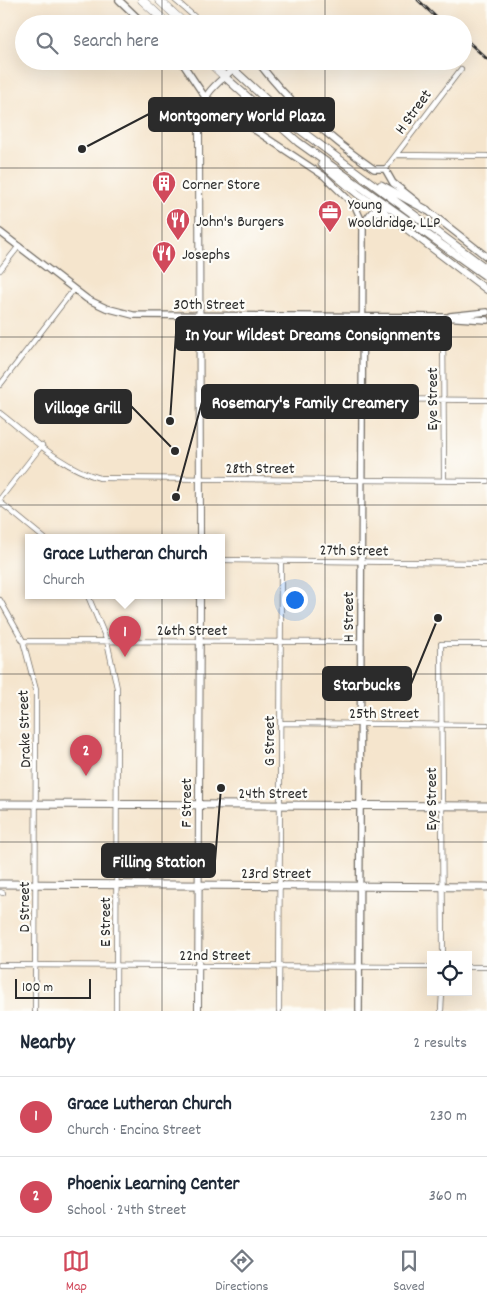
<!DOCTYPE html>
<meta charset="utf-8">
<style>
body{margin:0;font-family:Dekko,sans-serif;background:#f2f2f3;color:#1f2937}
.controls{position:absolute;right:15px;bottom:15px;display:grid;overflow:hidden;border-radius:0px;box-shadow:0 5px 20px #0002}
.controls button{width:45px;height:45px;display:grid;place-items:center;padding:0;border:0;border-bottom:1px solid #e0e1e3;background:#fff;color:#1f2937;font:25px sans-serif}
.scale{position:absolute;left:15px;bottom:12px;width:76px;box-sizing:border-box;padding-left:5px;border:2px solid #2b2b2b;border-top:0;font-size:14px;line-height:18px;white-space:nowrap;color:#2b2b2b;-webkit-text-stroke:4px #fdfcf7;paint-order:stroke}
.you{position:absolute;left:294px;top:599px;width:18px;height:18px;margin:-12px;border:4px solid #fff;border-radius:50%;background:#1a73e8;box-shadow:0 0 0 8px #1a73e833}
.badge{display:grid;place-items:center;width:32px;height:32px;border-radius:50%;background:#d1495b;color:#fff;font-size:16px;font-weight:700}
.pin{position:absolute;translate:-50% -41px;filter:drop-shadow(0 1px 2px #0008)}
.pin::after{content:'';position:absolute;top:26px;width:18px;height:15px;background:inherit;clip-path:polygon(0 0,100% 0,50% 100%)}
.popup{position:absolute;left:25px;top:534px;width:200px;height:65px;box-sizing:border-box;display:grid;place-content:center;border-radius:0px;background:#fff;filter:drop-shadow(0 1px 4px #0005);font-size:16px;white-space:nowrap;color:#747a83}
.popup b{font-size:19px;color:#1f2937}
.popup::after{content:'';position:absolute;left:50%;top:100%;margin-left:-10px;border:10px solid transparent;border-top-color:#fff}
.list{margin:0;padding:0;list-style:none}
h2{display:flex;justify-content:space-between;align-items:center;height:65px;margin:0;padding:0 20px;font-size:21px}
h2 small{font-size:16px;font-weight:400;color:#747a83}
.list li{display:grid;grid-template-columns:32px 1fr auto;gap:15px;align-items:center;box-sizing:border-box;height:80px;padding:0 20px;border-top:1px solid #e0e1e3}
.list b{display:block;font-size:19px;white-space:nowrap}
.list p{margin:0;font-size:16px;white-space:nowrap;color:#747a83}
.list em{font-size:16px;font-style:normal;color:#747a83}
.icon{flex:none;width:28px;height:28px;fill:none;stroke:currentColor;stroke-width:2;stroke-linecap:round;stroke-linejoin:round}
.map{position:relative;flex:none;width:487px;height:1011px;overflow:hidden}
.search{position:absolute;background:#fff;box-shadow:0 5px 20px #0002;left:15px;right:15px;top:15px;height:55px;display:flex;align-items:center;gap:12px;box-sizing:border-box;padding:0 18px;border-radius:28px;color:#747a83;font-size:19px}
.sheet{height:225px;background:#fff}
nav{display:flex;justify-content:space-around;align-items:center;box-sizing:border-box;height:70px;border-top:1px solid #e0e1e3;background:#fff;font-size:14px;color:#747a83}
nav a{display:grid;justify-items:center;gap:2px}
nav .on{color:#d1495b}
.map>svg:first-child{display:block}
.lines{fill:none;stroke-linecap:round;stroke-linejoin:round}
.minor-casing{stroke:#726c64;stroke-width:6}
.tertiary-casing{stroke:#726c64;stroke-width:8}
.secondary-casing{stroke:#726c64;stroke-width:8}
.primary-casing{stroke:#726c64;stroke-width:9}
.trunk-casing{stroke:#726c64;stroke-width:9}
.motorway-casing{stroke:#726c64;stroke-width:9}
.minor{stroke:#fff;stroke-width:4.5}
.tertiary{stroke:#fff;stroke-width:5.5}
.secondary{stroke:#fff;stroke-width:6}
.primary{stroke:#fff;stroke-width:7}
.trunk{stroke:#fff;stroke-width:7}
.motorway{stroke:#fff;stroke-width:8}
.rail-casing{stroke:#2b2b2b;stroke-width:3}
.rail{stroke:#fdfcf7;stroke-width:1;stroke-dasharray:4;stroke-linecap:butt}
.grid{fill:none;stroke:#2b2b2b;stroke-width:1;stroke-opacity:0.55}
.labels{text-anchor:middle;stroke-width:4.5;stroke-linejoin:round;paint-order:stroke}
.street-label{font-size:16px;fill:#2b2b2b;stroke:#fdfcf7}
.poi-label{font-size:16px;fill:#2b2b2b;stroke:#fdfcf7;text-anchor:start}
.leader{fill:none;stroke:#2b2b2b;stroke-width:2}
.callout-dot{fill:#2b2b2b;stroke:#fdfcf7;stroke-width:2}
.callout{fill:#2b2b2b;stroke:#2b2b2b;stroke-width:2}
.callout-label{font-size:18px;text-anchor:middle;font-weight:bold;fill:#fff}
</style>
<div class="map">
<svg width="487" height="1011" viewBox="0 0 487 1011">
<rect width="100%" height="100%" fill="#fdfcf7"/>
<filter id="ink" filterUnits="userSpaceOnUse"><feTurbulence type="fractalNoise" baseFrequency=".02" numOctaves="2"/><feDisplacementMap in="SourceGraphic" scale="10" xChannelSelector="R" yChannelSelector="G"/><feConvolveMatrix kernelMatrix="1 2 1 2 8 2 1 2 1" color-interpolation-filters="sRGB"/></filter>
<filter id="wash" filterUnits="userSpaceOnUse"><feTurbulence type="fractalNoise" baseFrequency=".0096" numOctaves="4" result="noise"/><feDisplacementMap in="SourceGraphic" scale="20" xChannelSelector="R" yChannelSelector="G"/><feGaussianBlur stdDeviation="1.12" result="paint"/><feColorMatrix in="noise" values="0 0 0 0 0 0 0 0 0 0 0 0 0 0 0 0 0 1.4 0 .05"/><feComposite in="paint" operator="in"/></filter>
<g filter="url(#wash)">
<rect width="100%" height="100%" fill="#f5e5cd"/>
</g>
<g filter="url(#ink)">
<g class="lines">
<g class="minor-casing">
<path id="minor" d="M175,0L203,24
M397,155L487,156
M385,169L461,69
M0,270L19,246
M443,317L444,480
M0,385L74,289
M362,399L487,400
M0,413C31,437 61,468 100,478L487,481
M0,499L42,445
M0,502L44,538
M221,560L487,563
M88,596L107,641L117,688L116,1011
M0,600L23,641L36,690L35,1011
M23,641L361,642
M281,723L487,725
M0,892L3,893
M443,955L441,644H487
M0,965L431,967
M468,967H487
M279,1011L281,561
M441,1011L442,992"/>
</g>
<g class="tertiary-casing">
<path id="tertiary" d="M119,0L144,24
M181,61L205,97L324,176L355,206L363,224L359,1011
M257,61C290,104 330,139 374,169H385L393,183L417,202
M233,69L240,61
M0,232L87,299L106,308L133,315L443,317L487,320
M450,316L487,312"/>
</g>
<g class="secondary-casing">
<path id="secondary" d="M427,210L487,257
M363,224L372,212H384L487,290
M200,538L199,118C204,91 215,86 233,69
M198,1011L200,596"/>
</g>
<g class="primary-casing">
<path id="primary" d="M0,804L487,806
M0,884L487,887"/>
</g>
<g class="trunk-casing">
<path id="trunk" d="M233,69L296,127L487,269
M225,77L298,142L487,277
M322,164L358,194L384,212
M381,185L427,210"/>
</g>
<g class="motorway-casing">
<path id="motorway" d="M142,0L168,24
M159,0L185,24
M208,61L225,77
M225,61L233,69"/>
</g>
<use href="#minor" class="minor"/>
<use href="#tertiary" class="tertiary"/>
<use href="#secondary" class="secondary"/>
<use href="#primary" class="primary"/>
<use href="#trunk" class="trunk"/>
<use href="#motorway" class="motorway"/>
<g class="rail-casing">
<path id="rail" d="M418,0L443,24
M463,37L487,59"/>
</g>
<use href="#rail" class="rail"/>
</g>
</g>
<path class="grid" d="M162,0V24M325,0V24M162,61V1011M325,61V1011M0,168H487M0,337H487M0,505H487M0,674H487M0,842H487"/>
<defs>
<g id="building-pin" transform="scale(1.25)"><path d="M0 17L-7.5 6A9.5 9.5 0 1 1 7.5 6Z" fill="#d1495b" stroke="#fdfcf7"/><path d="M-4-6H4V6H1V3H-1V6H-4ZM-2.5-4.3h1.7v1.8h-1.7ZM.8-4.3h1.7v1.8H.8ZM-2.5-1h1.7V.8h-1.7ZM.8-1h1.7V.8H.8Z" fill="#fff"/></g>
<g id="office-pin" transform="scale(1.25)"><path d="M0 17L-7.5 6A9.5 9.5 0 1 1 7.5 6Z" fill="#d1495b" stroke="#fdfcf7"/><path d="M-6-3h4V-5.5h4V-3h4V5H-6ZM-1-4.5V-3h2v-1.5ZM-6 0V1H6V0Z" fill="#fff"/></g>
<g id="restaurant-pin" transform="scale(1.25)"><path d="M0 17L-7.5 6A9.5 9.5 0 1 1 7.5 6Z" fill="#d1495b" stroke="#fdfcf7"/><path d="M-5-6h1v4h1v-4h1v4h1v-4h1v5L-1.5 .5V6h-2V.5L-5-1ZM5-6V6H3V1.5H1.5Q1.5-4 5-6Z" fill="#fff"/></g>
</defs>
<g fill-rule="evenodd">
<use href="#building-pin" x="164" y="183"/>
<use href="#office-pin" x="330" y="212"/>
<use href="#restaurant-pin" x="178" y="220"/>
<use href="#restaurant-pin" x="164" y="253"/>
</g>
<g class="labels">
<g class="street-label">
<text transform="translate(412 111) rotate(-54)" y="6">H Street</text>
<text x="209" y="309">30th Street</text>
<text transform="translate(431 399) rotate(-90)" y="6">Eye Street</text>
<text x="260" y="473">28th Street</text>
<text transform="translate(354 549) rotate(1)" y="6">27th Street</text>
<text transform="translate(347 617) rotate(-90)" y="6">H Street</text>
<text x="192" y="635">26th Street</text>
<text x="384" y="718">25th Street</text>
<text transform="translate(23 729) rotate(-92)" y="6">Drake Street</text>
<text transform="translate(268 741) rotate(-90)" y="6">G Street</text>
<text x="273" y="798">24th Street</text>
<text transform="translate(430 799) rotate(-90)" y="6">Eye Street</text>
<text transform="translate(185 803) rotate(-90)" y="6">F Street</text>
<text x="276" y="878">23rd Street</text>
<text transform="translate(23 907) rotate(-90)" y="6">D Street</text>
<text transform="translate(104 922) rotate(-90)" y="6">E Street</text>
<text x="215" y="960">22nd Street</text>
</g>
<g class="poi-label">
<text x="182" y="189">Corner Store</text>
<text x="348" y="209">Young<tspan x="348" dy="18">Wooldridge, LLP</tspan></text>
<text x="196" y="226">John's Burgers</text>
<text x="182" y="259">Josephs</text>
</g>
</g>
<path class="leader" d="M82 149L149 114M170 421L176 333M176 497L202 402M175 451L131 406M438 618L411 684M221 788L215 861"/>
<g class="callout-dot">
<circle cx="82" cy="149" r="5"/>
<circle cx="170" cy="421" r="5"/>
<circle cx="176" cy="497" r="5"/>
<circle cx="175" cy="451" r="5"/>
<circle cx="438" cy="618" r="5"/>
<circle cx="221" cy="788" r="5"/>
</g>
<g class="callout">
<rect x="149" y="98" width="185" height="33" rx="5"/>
<rect x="176" y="317" width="275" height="33" rx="5"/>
<rect x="202" y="385" width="216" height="33" rx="5"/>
<rect x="35" y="390" width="96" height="33" rx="5"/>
<rect x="323" y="667" width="88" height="33" rx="5"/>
<rect x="102" y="844" width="113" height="33" rx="5"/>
</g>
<g class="callout-label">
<text x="242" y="121">Montgomery World Plaza</text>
<text x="313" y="340">In Your Wildest Dreams Consignments</text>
<text x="310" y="408">Rosemary's Family Creamery</text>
<text x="83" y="413">Village Grill</text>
<text x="367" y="690">Starbucks</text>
<text x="159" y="867">Filling Station</text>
</g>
</svg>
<div class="controls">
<button><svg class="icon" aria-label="locate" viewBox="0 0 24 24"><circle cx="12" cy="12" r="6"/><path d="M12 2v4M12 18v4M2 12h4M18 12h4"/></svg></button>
</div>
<div class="scale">100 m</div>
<div class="you"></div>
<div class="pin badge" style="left:125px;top:657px">1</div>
<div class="popup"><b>Grace Lutheran Church</b>Church</div>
<div class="pin badge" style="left:86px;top:776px">2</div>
<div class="search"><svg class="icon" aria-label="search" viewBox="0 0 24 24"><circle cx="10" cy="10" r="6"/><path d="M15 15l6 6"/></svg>Search here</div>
</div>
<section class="sheet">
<h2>Nearby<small>2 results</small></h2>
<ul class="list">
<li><span class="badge">1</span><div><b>Grace Lutheran Church</b><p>Church · Encina Street</p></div><em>230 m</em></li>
<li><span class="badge">2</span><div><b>Phoenix Learning Center</b><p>School · 24th Street</p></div><em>360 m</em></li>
</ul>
</section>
<nav>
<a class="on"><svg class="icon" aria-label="map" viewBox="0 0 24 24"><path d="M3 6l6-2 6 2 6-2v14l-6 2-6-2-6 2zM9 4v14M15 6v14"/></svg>Map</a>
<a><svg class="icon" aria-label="directions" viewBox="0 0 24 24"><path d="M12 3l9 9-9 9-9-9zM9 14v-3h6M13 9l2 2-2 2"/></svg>Directions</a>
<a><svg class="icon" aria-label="saved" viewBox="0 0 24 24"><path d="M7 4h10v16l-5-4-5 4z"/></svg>Saved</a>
</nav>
